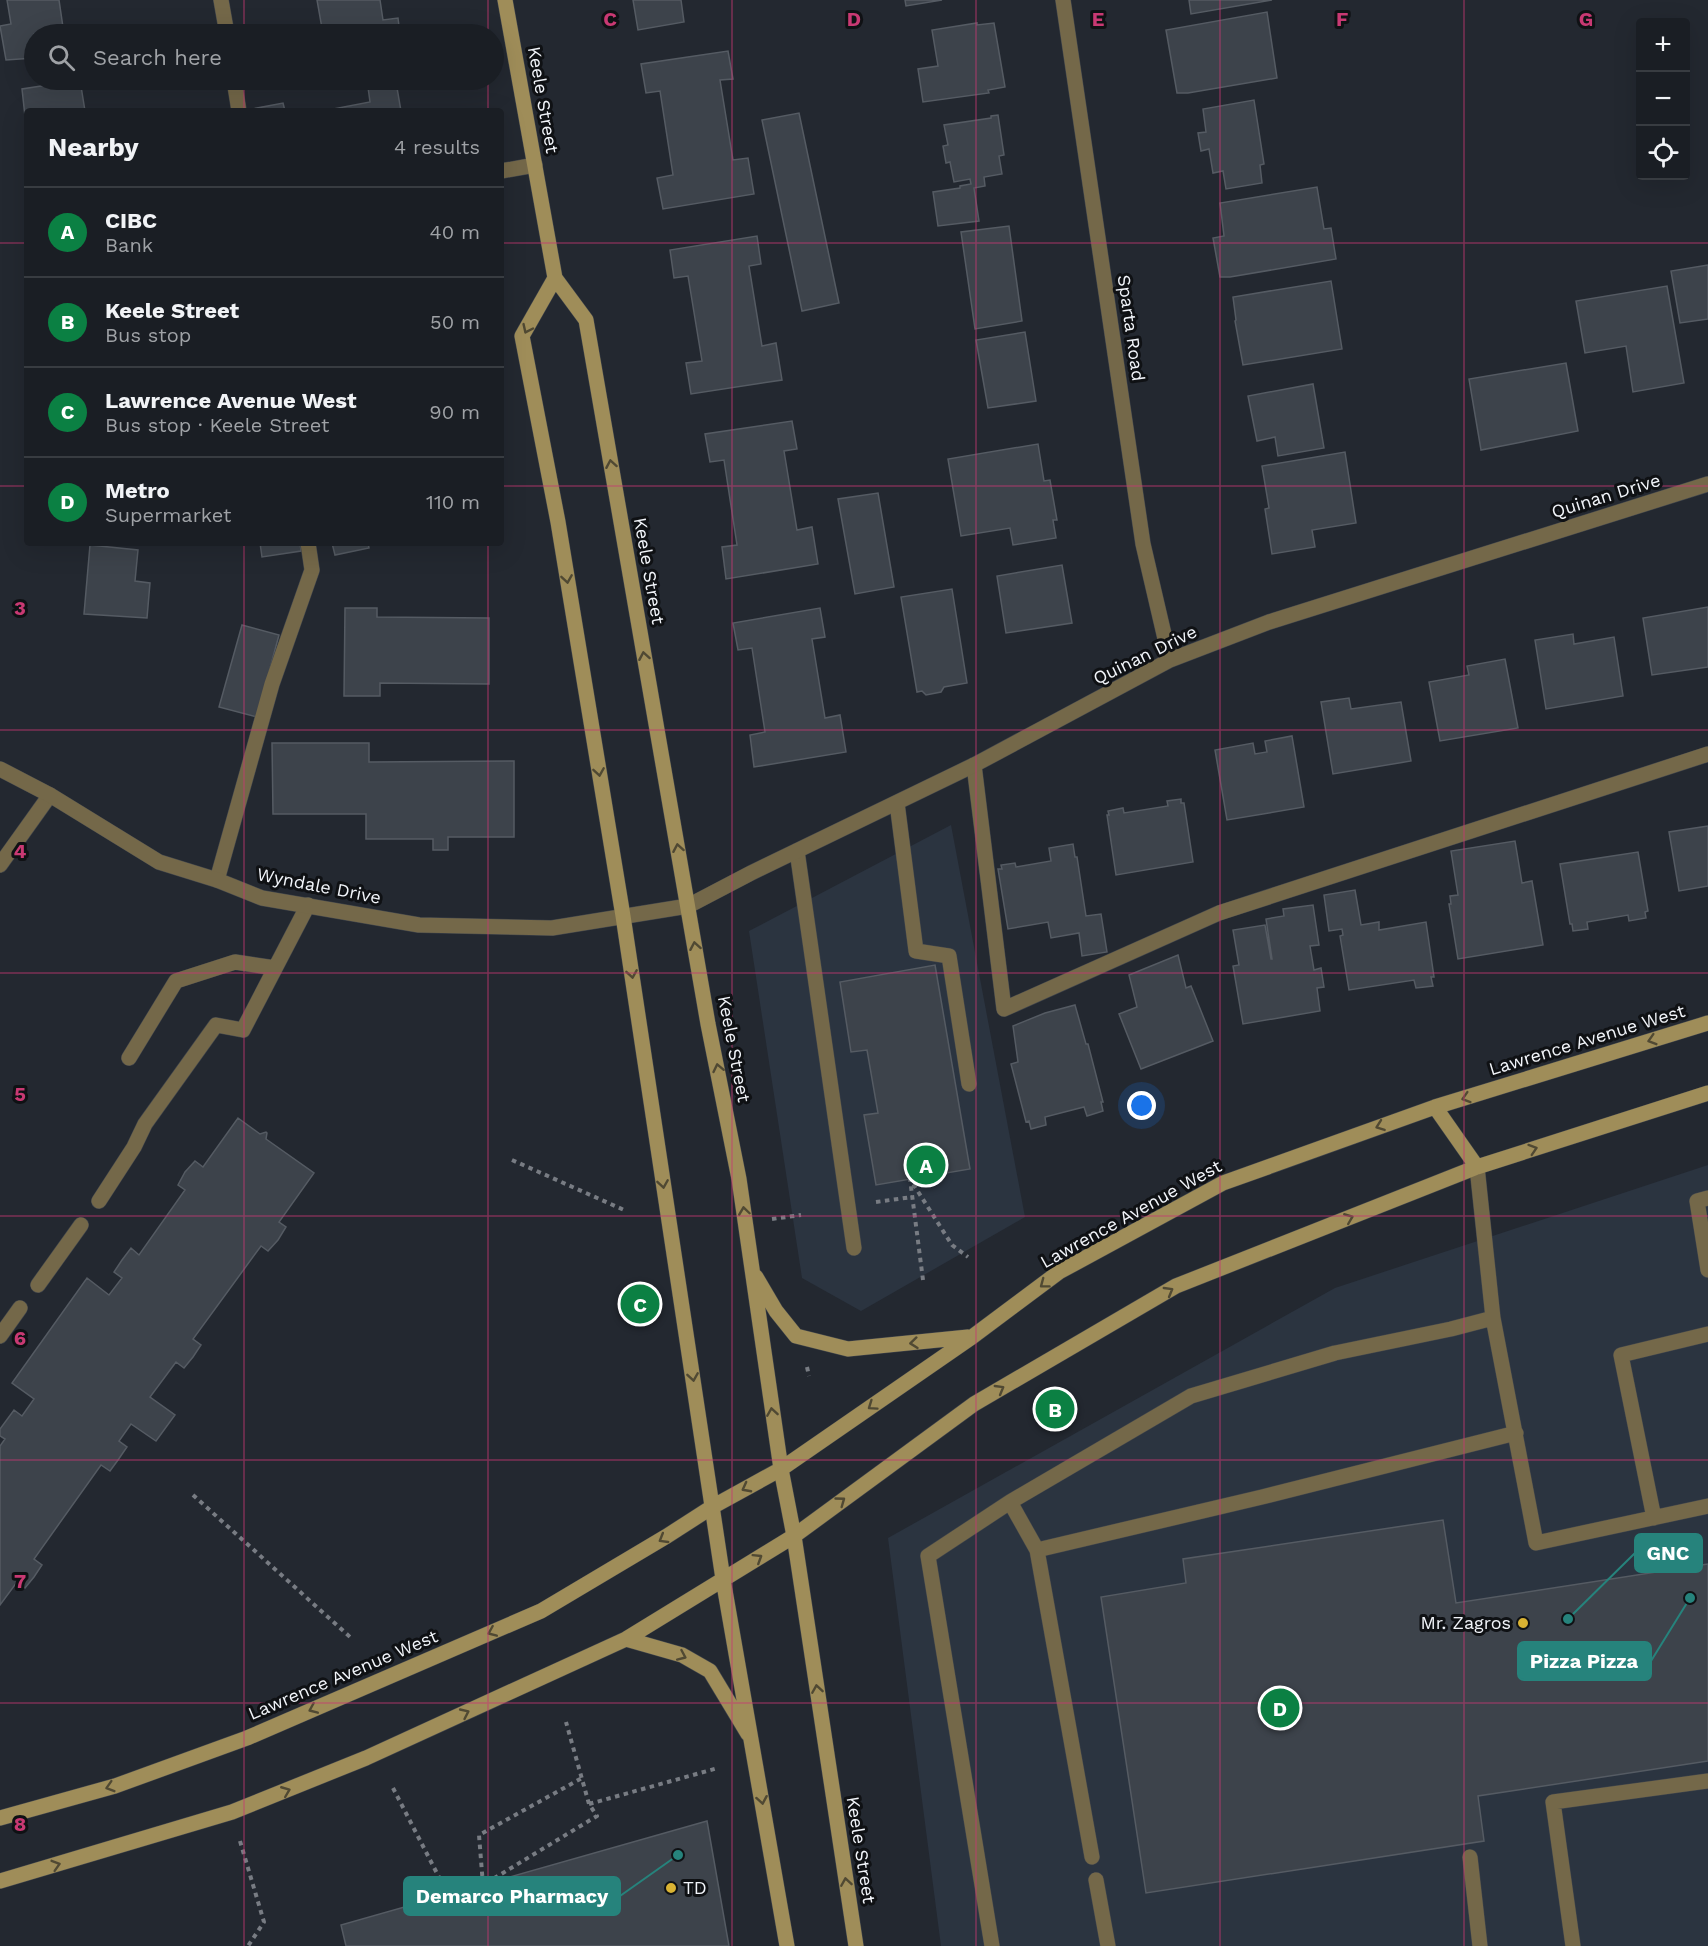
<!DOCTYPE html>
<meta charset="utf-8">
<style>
body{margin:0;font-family:"Work Sans",sans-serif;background:#23272c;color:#f1f3f6}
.controls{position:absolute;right:18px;top:18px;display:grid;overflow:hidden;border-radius:6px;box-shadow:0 6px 24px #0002}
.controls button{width:54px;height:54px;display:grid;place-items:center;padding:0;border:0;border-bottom:2px solid #383c41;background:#1a1e24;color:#f1f3f6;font:30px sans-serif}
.you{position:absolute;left:1142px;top:1106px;width:21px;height:21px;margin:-15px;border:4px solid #fff;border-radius:50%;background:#1a73e8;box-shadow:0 0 0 9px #1a73e833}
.badge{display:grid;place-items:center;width:39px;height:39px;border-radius:50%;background:#0b8043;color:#fff;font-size:20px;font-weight:700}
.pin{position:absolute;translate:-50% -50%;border:3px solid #fff;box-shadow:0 2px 6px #0006}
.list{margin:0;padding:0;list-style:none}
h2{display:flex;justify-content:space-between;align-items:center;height:78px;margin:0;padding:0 24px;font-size:26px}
h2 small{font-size:20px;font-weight:400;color:#9fa2a6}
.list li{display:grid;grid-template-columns:39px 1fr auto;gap:18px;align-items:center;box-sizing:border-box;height:90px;padding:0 24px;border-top:2px solid #383c41}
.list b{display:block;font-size:22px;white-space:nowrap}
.list p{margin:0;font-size:20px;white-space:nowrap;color:#9fa2a6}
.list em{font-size:20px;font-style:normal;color:#9fa2a6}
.icon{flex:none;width:33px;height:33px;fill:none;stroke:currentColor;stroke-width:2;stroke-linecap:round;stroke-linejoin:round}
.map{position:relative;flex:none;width:1708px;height:1946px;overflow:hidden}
.search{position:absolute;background:#1a1e24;box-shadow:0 6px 24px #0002;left:24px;top:24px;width:480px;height:66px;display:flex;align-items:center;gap:15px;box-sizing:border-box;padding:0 21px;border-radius:33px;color:#9fa2a6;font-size:22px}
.panel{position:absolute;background:#1a1e24;box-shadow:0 6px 24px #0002;left:24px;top:108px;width:480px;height:438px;border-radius:6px}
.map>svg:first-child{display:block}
.built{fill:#2b3440}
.building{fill:#3d434b;stroke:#555b63;stroke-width:1.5}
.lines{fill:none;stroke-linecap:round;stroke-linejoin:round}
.lane-casing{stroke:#40454c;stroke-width:16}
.street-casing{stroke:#40454c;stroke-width:16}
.secondary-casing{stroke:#40454c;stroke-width:16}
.path{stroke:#787c83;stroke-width:4;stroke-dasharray:4.5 4.5;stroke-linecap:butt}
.lane{stroke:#746849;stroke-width:15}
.street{stroke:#746849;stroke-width:15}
.secondary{stroke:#9f8d59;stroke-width:15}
.oneway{stroke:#504933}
.grid{fill:none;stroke:#c93973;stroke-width:1.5;stroke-opacity:0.55}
.poi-dot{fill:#dab333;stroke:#0f1114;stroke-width:2}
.labels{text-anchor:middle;stroke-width:6;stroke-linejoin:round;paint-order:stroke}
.street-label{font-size:18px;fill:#f2f5fa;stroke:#0f1114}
.poi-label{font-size:18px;fill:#f2f5fa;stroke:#0f1114;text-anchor:end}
.grid-label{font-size:20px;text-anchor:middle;font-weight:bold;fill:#c93973;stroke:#0f1114;stroke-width:6;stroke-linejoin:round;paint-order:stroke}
.leader{fill:none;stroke:#26837c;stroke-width:2}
.callout-dot{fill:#26837c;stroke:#0f1114;stroke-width:2}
.callout{fill:#26837c;stroke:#26837c;stroke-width:2}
.callout-label{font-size:20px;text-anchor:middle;font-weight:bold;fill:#fff}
</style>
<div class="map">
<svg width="1708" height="1946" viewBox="0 0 1708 1946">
<rect width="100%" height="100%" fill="#232830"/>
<path class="built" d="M951,825L1025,1217L861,1311L802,1278L749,931Z
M1708,1165V1946H941L888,1538L1335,1288Z"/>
<path class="building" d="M7,0H59L64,34H34V58L6,60L0,26L11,24Z
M317,0H380L383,20L398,18L400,34H323Z
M633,0H681L684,22L638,30Z
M905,0H942L906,6Z
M1189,0H1272L1191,14Z
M1267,12L1277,78L1188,93H1177L1166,30Z
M977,23V25L994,23L1005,87L988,90L989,93L923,102L918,69L938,66L932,30Z
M728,51L733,79L720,80L733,160L748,158L754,194L663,209L657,178L673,175L660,91L646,93L641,64Z
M80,80L85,111H27V135L22,89Z
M396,82L401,111H323L370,102L368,87Z
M1254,100L1264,164L1260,165L1262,183L1226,189L1223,171L1213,173L1209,149L1201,151L1198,133L1206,132L1203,109Z
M283,103L285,111H252V109Z
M799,113L839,303L802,311L762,120Z
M998,115L1004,155L999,156L1002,174L984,177L985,186L974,188L979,221L938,226L933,192L960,188V186L971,184L970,179L954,182L950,162L946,163L943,146L948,145L944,125L991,118V116Z
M1317,187L1324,229L1331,228L1336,259L1230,277H1220L1213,238L1224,236L1220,203Z
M1009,226L1022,321L975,329L961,232Z
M757,236L761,264L749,266L762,346L776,343L782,380L691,394L686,363L702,361L688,276L674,278L670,250Z
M1708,265V319L1680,323L1671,271Z
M1331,281L1342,349L1243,365L1235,321L1236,320L1233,297Z
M1667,286L1684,383L1633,392L1626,346L1585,353L1576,301Z
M1025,332L1036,401L988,408L976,340Z
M1566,363L1578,431L1481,450L1469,379Z
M1313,384L1324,448L1278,456L1275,437L1257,441L1248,396Z
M792,421L797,449L784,451L797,530L812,527L818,564L726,579L722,547L737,545L724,460L710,462L705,434Z
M1038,444L1044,481L1050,480L1057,520H1053L1056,538L1013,545L1010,528L961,536L948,459Z
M1345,452L1356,523L1312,530L1315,547L1272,554L1265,509L1269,508L1262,466Z
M878,493L894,587L855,594L838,499Z
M260,543H300L301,551L262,557Z
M332,543H368L369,548L335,555Z
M90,545L138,550L135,581L150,583L147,618L84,614Z
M1062,565L1072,623L1006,633L997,576Z
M952,589L967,683L944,687L941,692L926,695L922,691L917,692L901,597Z
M1708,607V667L1652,675L1643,618Z
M345,608H377V617L489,618V684L380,683V696H344Z
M820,608L825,637L812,639L825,718L840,715L846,752L754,767L750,735L765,732L752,648L738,650L733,623Z
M242,625L279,635L257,717L219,707Z
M1573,634L1574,644L1614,637L1623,696L1546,709L1535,640Z
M1505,659L1518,728L1440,741L1429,682L1469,675L1467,666Z
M1349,698L1351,709L1401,702L1411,761L1333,774L1321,702Z
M1292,736L1304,807L1227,820L1215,750L1253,743L1255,754L1267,752L1265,741Z
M272,743H369V762L514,761V837H448V850H433V839H366V814H273Z
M1181,799V803H1184L1193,862L1116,875L1107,815H1109L1108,811L1123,808L1124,813L1168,806L1167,801Z
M1708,826V886L1679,891L1669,832Z
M1515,841L1522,883L1532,881L1543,945L1458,959L1449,904H1451L1450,896L1458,895L1451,851Z
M1073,844L1075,857H1077L1086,916L1101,914L1107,952L1082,956L1079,933L1051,938L1048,922L1008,929L998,869H1002L1001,865L1015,863L1016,867L1051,861L1049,848Z
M1638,852L1648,911L1645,912L1646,918L1629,921L1628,915L1587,922L1588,929L1573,931L1572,924H1570L1560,864Z
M1355,890L1361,925L1379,922V930L1426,922L1434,977H1431L1433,986L1416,988L1414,980L1349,990L1340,936L1343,935L1342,929L1329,931L1324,895Z
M1313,905L1319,945L1310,946L1314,970L1321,968L1324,987L1317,988L1320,1011L1243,1024L1233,966L1239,965L1233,930L1265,925L1271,959H1272L1266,919L1284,916L1283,909Z
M1178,955L1186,988L1191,986L1213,1041L1141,1069L1119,1014L1137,1007L1129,975Z
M935,965L970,1169L876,1185L864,1115L878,1113L867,1050L851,1052L840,982Z
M1075,1005L1086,1044H1088L1103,1102H1101L1103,1111L1087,1116L1084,1107L1045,1117L1046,1125L1031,1129L1029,1121L1026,1122L1011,1064L1018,1062L1013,1026L1045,1013Z
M238,1118L260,1134L266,1132L267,1133L266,1139L314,1173L279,1222L286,1227L278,1240L268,1251L261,1246L193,1339L201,1345L193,1357L184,1368L176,1362L150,1397L175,1415L156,1441L131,1424L119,1441L127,1447L118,1460L110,1471L101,1465L34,1559L42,1565L34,1577L25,1588L17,1582L0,1605V1446L5,1439L0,1436V1429L14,1410L22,1416L34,1399L12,1383L87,1278L109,1295L122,1278L114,1272L122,1260L131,1248L139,1255L185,1190L178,1185L185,1172L195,1161L203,1167Z
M1443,1520L1456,1603L1708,1564V1761L1478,1796L1484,1841L1146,1893L1101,1597L1186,1583L1183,1559Z
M707,1821L729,1946H346L341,1925Z"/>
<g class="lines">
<g class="lane-casing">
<path id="lane" d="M221,0L227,34
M234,80L239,111
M501,171L535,165
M974,765L1004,1009L1219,913L1708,754
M897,803L916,951L949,956L969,1084
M797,851L854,1248
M0,865L50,795
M217,880L272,684L312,570L308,543
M129,1058L176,981L235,962L275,968
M1477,1167L1493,1318L1536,1543L1708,1506
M1708,1198L1697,1201L1708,1270
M99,1201L134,1147L145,1124L216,1025L243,1030L308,905
M38,1285L81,1225
M0,1336L20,1308
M1010,1502L1037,1550L1092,1857
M1654,1518L1621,1355L1708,1334
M1037,1550L1262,1497L1516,1433
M1470,1857L1480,1946
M1096,1880L1108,1946
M992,1946L928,1556L1010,1502L1191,1396L1335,1353L1451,1329L1493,1318
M1573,1946L1553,1802L1708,1781"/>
</g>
<g class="street-casing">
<path id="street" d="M1063,0L1143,544L1170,660
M0,769L50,795L159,862L217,880L262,898L419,925L552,928L688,906L751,873L974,765L1170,660L1269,622L1708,484"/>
</g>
<g class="secondary-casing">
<path id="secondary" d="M505,0L555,278L586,320L708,1024L739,1179L781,1469L794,1536L856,1946
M555,278L522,336L558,522L623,916L723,1579L787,1946
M1435,1107L1477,1167
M756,1277L776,1311L796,1336L848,1349L968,1337
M626,1639L682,1655L710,1671L748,1734
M0,1818L115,1786L247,1738L541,1611L667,1536L712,1507L781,1469L972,1337L1059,1272L1223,1183L1435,1107L1708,1023
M0,1881L232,1812L366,1758L626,1639L794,1536L974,1404L1176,1286L1477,1167L1708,1093"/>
</g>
<path class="path" d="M512,1160L624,1210
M876,1202L912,1197
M772,1219L801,1215
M923,1280L910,1179L952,1245L968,1257
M807,1367L809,1376
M193,1495L350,1637
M393,1788L443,1885H483L597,1816L589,1804L566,1722
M589,1804L718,1768
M240,1841L264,1922L248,1946
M483,1885L479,1835L582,1778"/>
<use href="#lane" class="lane"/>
<use href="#street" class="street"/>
<use href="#secondary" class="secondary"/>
</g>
<defs><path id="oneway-chevron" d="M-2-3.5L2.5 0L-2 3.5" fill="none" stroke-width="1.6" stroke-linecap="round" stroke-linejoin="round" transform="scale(1.5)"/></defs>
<g class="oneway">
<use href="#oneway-chevron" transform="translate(527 329) rotate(115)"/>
<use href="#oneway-chevron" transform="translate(611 464) rotate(-100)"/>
<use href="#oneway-chevron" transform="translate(567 579) rotate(81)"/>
<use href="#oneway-chevron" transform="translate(644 656) rotate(-100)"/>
<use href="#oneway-chevron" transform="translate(599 772) rotate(81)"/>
<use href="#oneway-chevron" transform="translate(678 848) rotate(-100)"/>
<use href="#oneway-chevron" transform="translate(695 946) rotate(-100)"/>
<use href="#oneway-chevron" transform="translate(632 974) rotate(81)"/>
<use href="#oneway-chevron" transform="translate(1652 1040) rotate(163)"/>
<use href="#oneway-chevron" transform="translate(718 1068) rotate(-102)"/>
<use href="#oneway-chevron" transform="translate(1466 1098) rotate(163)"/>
<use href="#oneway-chevron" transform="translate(1380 1126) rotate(160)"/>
<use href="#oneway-chevron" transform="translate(1533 1149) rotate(-18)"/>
<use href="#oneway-chevron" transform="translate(663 1184) rotate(81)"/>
<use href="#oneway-chevron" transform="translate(744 1211) rotate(-98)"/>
<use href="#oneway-chevron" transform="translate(1349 1218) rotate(-22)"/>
<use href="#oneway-chevron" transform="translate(1044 1284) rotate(143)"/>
<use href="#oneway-chevron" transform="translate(1169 1291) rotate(-30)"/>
<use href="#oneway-chevron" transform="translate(914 1343) rotate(174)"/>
<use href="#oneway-chevron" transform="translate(693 1377) rotate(81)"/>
<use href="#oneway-chevron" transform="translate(1000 1389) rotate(-30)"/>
<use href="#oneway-chevron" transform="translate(872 1406) rotate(145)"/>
<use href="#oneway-chevron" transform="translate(772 1412) rotate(-99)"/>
<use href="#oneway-chevron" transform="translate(746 1488) rotate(152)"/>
<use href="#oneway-chevron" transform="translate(841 1501) rotate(-36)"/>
<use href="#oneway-chevron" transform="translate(663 1539) rotate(149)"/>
<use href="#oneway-chevron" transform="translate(758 1558) rotate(-32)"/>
<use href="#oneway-chevron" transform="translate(492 1632) rotate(157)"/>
<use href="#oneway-chevron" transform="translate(682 1656) rotate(24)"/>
<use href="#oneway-chevron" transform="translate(817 1689) rotate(-99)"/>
<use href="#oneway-chevron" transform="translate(313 1709) rotate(157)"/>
<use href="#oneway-chevron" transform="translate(465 1713) rotate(-25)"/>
<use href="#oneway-chevron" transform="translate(110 1787) rotate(163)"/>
<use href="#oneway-chevron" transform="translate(286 1791) rotate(-22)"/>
<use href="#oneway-chevron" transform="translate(762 1800) rotate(80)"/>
<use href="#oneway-chevron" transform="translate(56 1865) rotate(-17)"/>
<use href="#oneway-chevron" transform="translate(846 1882) rotate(-99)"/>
</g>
<path class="grid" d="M244,0V34M488,0V34M732,0V1946M976,0V1946M1220,0V1946M1464,0V1946M244,80V111M488,80V111M0,243H27M501,243H1708M0,486H27M501,486H1708M244,543V1946M488,543V1946M0,730H1708M0,973H1708M0,1216H1708M0,1460H1708M0,1703H1708"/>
<g class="poi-dot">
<circle cx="1523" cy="1623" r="6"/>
<circle cx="671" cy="1888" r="6"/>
</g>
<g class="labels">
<g class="street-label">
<text transform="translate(543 100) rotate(80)" y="6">Keele Street</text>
<text transform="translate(1131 328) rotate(82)" y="6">Sparta Road</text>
<text transform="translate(1606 496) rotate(-17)" y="6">Quinan Drive</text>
<text transform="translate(649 571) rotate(80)" y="6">Keele Street</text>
<text transform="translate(1145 655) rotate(-26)" y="6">Quinan Drive</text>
<text transform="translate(319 886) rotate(11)" y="6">Wyndale Drive</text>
<text transform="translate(1587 1040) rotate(-17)" y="6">Lawrence Avenue West</text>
<text transform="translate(734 1049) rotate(79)" y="6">Keele Street</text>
<text transform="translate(1131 1214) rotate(-29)" y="6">Lawrence Avenue West</text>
<text transform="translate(343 1675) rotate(-23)" y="6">Lawrence Avenue West</text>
<text transform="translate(861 1850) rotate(81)" y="6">Keele Street</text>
</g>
<g class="poi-label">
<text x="1511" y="1629">Mr. Zagros</text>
<text x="683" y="1894" text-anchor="start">TD</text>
</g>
</g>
<g class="grid-label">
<text x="610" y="26">C</text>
<text x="854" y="26">D</text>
<text x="1098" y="26">E</text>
<text x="1342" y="26">F</text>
<text x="1586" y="26">G</text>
<text x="20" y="615">3</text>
<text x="20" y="858">4</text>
<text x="20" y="1101">5</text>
<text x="20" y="1345">6</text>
<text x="20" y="1588">7</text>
<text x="20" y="1831">8</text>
</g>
<path class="leader" d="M1568 1619L1635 1553M1690 1598L1651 1661M678 1855L620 1896"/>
<g class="callout-dot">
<circle cx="1568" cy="1619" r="6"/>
<circle cx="1690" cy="1598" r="6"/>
<circle cx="678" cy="1855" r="6"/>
</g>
<g class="callout">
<rect x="1635" y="1534" width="67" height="38" rx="6"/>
<rect x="1518" y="1642" width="133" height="38" rx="6"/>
<rect x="404" y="1877" width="216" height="38" rx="6"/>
</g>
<g class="callout-label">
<text x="1668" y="1560">GNC</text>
<text x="1584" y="1668">Pizza Pizza</text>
<text x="512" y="1903">Demarco Pharmacy</text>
</g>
</svg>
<div class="controls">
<button>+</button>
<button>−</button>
<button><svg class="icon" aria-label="locate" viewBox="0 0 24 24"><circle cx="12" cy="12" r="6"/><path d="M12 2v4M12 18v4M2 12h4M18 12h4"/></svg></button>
</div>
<div class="you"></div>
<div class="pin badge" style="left:926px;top:1165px">A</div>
<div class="pin badge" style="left:1055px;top:1409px">B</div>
<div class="pin badge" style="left:640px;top:1304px">C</div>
<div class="pin badge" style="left:1280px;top:1708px">D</div>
<div class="search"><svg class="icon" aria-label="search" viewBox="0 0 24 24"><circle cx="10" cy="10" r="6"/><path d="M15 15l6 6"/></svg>Search here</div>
<section class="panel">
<h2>Nearby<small>4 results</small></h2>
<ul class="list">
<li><span class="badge">A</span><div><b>CIBC</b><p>Bank</p></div><em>40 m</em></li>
<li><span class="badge">B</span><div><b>Keele Street</b><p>Bus stop</p></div><em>50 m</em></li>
<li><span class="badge">C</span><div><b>Lawrence Avenue West</b><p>Bus stop · Keele Street</p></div><em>90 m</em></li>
<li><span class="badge">D</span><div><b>Metro</b><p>Supermarket</p></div><em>110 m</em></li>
</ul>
</section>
</div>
